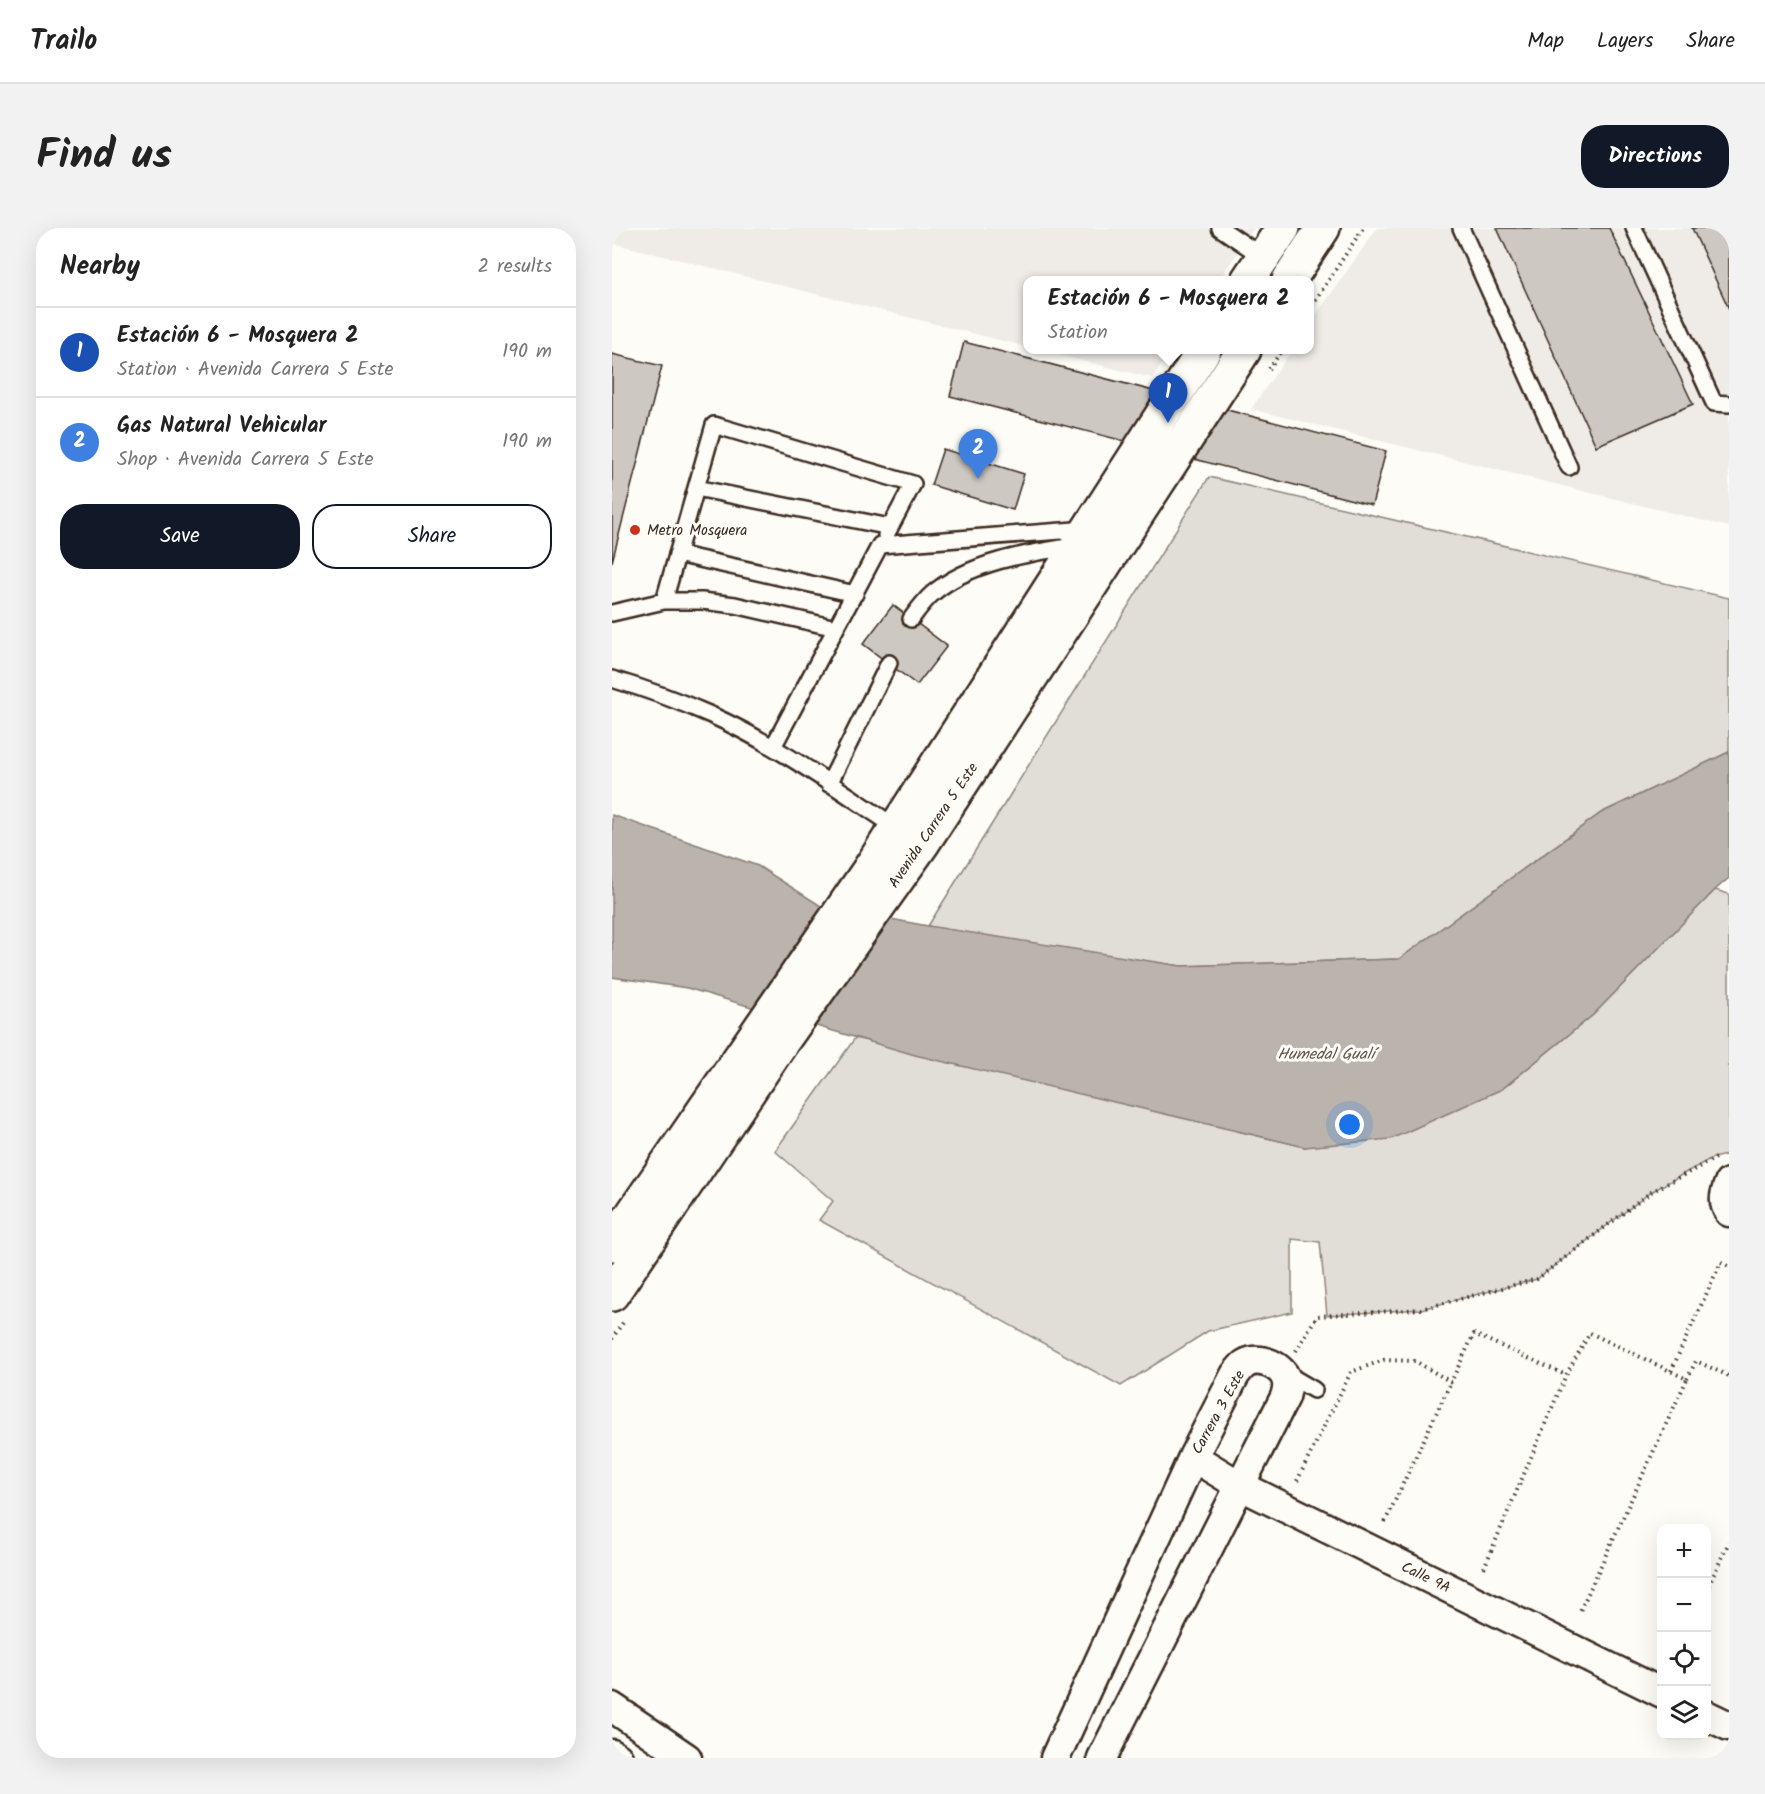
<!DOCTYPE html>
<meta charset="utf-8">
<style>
body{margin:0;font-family:Kalam,sans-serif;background:#f2f2f2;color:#222}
.controls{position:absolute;right:18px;bottom:18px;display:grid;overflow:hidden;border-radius:12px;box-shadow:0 6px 24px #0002}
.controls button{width:54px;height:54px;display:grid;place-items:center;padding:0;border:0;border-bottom:2px solid #e0e0e0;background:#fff;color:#222;font:30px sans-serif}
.you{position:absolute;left:738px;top:897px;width:21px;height:21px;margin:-15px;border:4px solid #fff;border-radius:50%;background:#1a73e8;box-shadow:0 0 0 9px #1a73e833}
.badge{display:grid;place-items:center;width:39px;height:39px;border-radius:50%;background:#111827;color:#fff;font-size:20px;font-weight:700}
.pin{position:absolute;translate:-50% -50px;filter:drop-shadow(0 2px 3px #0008)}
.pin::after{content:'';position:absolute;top:32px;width:21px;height:18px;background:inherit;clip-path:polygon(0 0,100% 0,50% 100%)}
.popup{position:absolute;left:411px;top:48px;width:291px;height:78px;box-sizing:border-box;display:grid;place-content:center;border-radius:12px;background:#fff;filter:drop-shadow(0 2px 4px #0005);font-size:20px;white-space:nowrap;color:#767676}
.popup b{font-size:22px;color:#222}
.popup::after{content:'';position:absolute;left:50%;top:100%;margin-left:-12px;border:12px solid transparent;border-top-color:#fff}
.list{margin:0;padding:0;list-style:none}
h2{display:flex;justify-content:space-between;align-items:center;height:78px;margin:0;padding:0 24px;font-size:26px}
h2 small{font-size:20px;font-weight:400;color:#767676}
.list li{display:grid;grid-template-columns:39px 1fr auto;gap:18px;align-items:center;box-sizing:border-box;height:90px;padding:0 24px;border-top:2px solid #e0e0e0}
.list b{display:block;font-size:22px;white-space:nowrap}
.list p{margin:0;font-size:20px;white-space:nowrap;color:#767676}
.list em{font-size:20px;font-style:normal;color:#767676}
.actions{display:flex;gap:12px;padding:18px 24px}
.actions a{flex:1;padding:14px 0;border:2px solid #111827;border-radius:24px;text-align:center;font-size:21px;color:#111827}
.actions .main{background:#111827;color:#fff}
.icon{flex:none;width:33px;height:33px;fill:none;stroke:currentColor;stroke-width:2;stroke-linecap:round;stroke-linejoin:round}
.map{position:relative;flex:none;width:1117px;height:1530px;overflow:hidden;border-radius:24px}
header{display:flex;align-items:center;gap:36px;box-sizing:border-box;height:84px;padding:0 30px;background:#fff;border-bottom:2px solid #e0e0e0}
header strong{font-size:28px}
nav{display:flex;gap:33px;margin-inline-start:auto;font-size:21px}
.intro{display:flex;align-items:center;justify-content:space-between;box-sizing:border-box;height:144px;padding:0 36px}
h1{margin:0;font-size:42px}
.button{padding:15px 27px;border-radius:24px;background:#111827;color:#fff;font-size:21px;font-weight:700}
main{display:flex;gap:36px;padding:0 36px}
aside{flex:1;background:#fff;border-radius:24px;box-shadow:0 6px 24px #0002}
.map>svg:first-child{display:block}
.built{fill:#efece7}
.green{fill:#e1ded7;stroke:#8e847a;stroke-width:1.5}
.water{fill:#bbb4ad;stroke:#887d74;stroke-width:1.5}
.building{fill:#cdc8c2;stroke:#3b2a1e;stroke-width:1.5}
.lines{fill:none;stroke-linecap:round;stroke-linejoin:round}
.service-casing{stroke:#3b2a1e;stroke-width:20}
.minor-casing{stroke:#3b2a1e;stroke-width:33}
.primary-casing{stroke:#3b2a1e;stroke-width:38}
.path{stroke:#3b2a1e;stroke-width:4;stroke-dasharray:1.5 4.5;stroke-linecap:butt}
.service{stroke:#fdfcf7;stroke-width:15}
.minor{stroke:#fdfcf7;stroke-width:28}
.primary{stroke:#fdfcf7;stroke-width:33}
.poi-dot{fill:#c8321e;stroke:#fdfcf7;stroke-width:2}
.labels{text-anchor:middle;stroke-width:6;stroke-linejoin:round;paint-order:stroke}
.poi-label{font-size:15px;fill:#3b2a1e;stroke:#fdfcf7;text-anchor:start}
.street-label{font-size:15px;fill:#3b2a1e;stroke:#fdfcf7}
.water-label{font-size:16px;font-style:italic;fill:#615349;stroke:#fdfcf7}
</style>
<header>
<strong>Trailo</strong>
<nav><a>Map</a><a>Layers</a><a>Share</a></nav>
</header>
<div class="intro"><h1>Find us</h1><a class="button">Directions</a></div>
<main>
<aside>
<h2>Nearby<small>2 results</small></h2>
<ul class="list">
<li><span class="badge" style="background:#1a4fb4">1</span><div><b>Estación 6 - Mosquera 2</b><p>Station · Avenida Carrera 5 Este</p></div><em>190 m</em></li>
<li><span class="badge" style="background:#3f7fe0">2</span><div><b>Gas Natural Vehicular</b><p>Shop · Avenida Carrera 5 Este</p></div><em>190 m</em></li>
</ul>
<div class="actions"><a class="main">Save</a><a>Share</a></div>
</aside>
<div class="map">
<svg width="1117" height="1530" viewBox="0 0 1117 1530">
<rect width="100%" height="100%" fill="#fdfcf7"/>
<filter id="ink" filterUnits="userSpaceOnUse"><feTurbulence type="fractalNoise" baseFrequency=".0167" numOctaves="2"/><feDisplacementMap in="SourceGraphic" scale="12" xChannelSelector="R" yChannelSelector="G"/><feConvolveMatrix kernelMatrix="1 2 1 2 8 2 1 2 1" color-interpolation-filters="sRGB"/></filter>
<g filter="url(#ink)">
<path class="built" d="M0,0H642L607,52H415V119L0,15Z
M765,0H1117V299L639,181L680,122H697V97Z
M426,122H560L540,150Z"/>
<path class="green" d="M597,249L1117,370V524L989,585L787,731L569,738L358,707L316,698Z
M1103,662L1117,666V926L1098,931L1039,964L925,1051L809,1081L715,1087L708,1014L680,1011V1084L596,1103L509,1158L207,992L221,973L163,923L243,810L693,919L890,861L981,787Z"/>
<path class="water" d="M1117,524V650L1103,662L981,787L890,861L779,911L693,919L303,827L75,760L0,749V587L146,638L209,678L316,698L569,738L787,731L989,585Z"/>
<path class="building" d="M885,0H997L1081,176L984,218Z
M1080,0H1117V81Z
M352,114L774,223L760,277L338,168Z
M0,126L50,138L0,334Z
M331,221L412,246L401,282L319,257Z
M281,377L335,418L305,457L251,416Z"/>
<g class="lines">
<g class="service-casing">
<path id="service" d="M608,0L651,29
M849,0L957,239
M1022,0L1102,175L1117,176
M84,260L102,197L301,256L274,307
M65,326L243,366
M0,385L52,373
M299,391C305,383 312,373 320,366C357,334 416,325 463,318
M224,400L123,377L90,373H52L84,260L278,299
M0,451C34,461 67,473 99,487C166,517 227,562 288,602
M161,519L268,317L476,301
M217,556L277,435
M673,1145L702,1162"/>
</g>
<g class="minor-casing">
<path id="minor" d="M1117,955C1113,965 1110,974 1117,984
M581,1229L627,1257L1050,1465
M0,1479L75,1530
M1094,1487L1117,1498
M0,1526L6,1530
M443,1530L581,1229L623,1147C626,1143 630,1138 633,1136C647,1127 673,1138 675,1155C676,1159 674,1165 673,1169L490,1530"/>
</g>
<g class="primary-casing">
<path id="primary" d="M636,52L671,0
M677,52L711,0
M0,1016L257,642L592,122
M0,1066L169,815L310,616L632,122"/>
</g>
<path class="path" d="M697,82L751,0
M657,141L670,122
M0,1111L12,1093
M684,1123L705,1088L809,1081L925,1051L1039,964L1104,930
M1059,1143L1109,1034L1117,1038
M1075,1151L1084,1133L1117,1148
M685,1253L739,1144L772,1132L803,1133L839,1154L862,1106L954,1147L978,1105L1075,1151L967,1385
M773,1294L839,1154
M872,1340L954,1147
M1094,1363L1117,1314"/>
<use href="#service" class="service"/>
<use href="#minor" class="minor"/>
<use href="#primary" class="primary"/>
</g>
</g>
<circle class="poi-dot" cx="23" cy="302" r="6"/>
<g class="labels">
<g class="poi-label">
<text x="35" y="307">Metro Mosquera</text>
</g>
<g class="street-label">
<text transform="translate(321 597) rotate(-56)" y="5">Avenida Carrera 5 Este</text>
<text transform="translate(606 1184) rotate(-61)" y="5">Carrera 3 Este</text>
<text transform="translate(814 1349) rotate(26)" y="5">Calle 9A</text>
</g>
<g class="water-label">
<text x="714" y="831">Humedal Gualí</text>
</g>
</g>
</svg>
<div class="controls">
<button>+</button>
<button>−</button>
<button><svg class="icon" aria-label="locate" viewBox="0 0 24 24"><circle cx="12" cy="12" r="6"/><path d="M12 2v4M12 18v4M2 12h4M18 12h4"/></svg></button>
<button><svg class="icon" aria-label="layers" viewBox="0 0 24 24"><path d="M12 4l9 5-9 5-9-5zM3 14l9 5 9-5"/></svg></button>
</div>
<div class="you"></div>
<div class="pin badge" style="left:556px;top:195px;background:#1a4fb4">1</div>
<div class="popup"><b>Estación 6 - Mosquera 2</b>Station</div>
<div class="pin badge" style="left:366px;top:251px;background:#3f7fe0">2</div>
</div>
</main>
